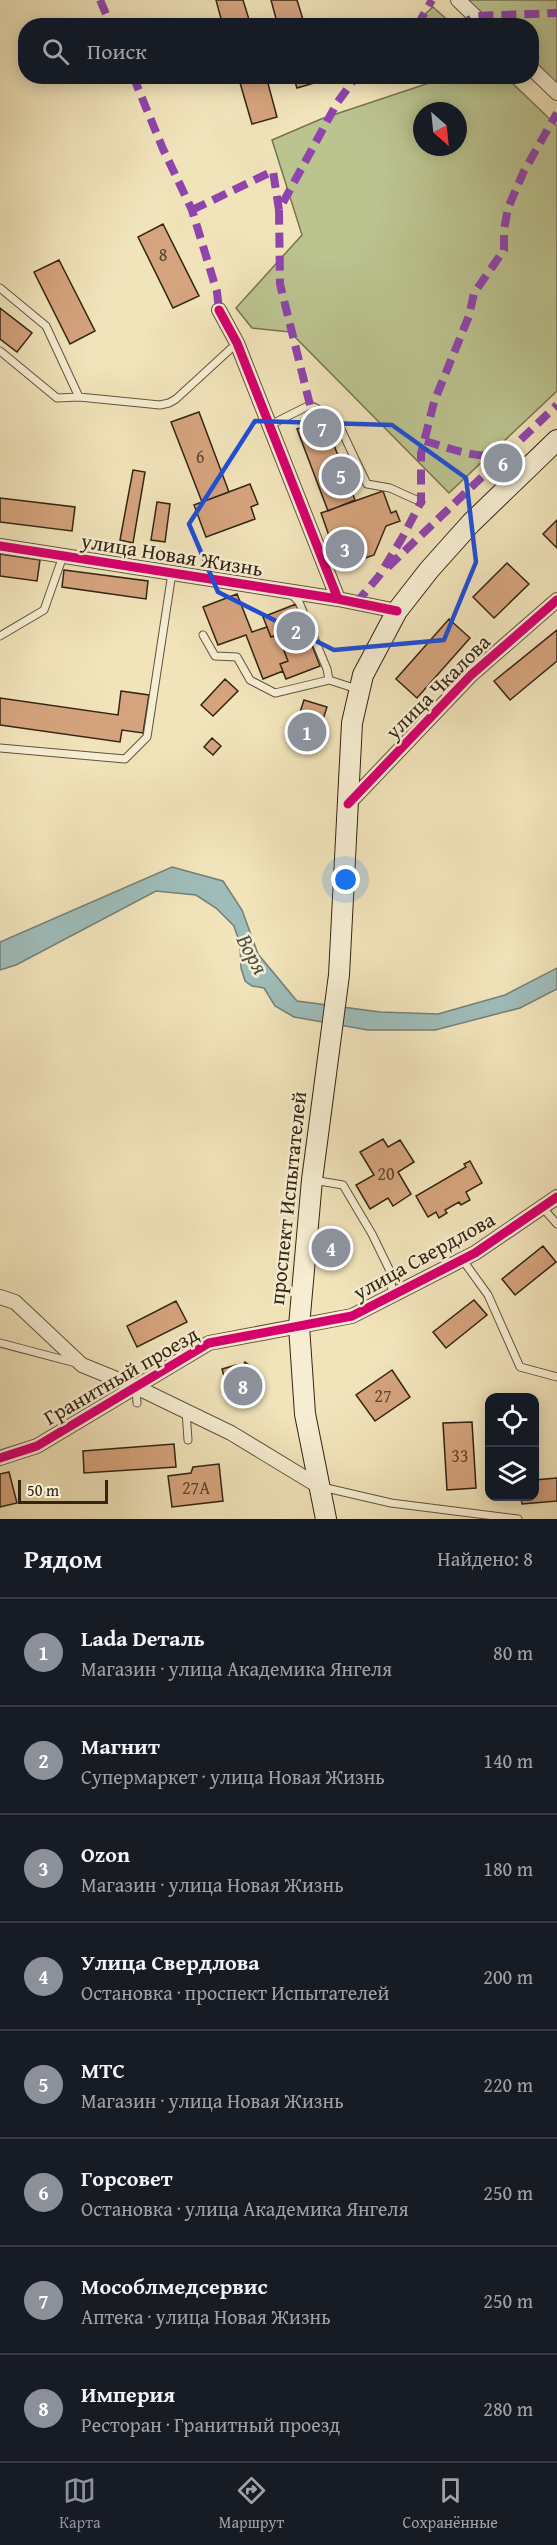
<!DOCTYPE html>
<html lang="ru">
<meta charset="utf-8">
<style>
body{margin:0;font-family:"Gentium Book Plus",serif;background:#20242c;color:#f1f3f6}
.controls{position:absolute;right:18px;bottom:18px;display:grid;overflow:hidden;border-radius:12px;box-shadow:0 3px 15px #0003}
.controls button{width:54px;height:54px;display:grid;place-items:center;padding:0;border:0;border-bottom:2px solid #363941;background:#171b24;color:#f1f3f6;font:30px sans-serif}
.compass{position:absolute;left:413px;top:102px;width:54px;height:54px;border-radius:50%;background:#171b24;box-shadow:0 3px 15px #0003;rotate:153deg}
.scale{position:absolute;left:18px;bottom:15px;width:90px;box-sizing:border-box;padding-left:6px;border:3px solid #332513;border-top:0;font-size:16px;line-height:21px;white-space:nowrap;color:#332513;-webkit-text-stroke:4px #f6edd2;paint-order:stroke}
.you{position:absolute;left:346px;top:880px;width:21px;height:21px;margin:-15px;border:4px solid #fff;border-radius:50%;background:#1a73e8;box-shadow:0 0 0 9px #1a73e833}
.badge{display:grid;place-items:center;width:39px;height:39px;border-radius:50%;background:#8c9099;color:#fff;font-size:20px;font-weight:700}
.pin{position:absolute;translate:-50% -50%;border:3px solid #fff;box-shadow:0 2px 6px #0006}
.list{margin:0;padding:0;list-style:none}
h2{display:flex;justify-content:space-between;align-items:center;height:78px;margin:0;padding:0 24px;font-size:26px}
h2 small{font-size:20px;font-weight:400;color:#9ea1a6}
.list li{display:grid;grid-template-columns:39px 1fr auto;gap:18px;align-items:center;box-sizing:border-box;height:108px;padding:0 24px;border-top:2px solid #363941}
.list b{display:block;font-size:22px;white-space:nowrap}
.list p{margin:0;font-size:20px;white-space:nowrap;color:#9ea1a6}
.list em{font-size:20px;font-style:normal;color:#9ea1a6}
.icon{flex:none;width:33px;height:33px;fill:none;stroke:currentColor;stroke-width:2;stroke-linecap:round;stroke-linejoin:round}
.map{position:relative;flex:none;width:557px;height:1519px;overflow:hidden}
.search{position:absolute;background:#171b24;box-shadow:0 3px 15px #0003;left:18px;right:18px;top:18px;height:66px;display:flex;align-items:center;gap:15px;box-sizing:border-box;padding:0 21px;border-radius:24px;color:#9ea1a6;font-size:22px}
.sheet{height:942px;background:#171b24}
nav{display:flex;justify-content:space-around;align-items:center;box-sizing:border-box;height:84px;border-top:2px solid #363941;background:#171b24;font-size:16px;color:#9ea1a6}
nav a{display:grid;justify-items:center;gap:3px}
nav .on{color:#8c9099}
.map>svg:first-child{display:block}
.green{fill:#bbc38f;stroke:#777451;stroke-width:1.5;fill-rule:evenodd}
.water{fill:#9ebcb9;stroke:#738077;stroke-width:1.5}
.building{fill:#d5a37d;stroke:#332513;stroke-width:1.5}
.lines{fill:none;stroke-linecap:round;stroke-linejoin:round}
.lane-casing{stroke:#62543d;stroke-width:9}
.street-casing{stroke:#62543d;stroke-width:16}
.secondary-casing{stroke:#332513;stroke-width:22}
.lane{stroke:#f6edd2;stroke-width:7}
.street{stroke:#f6edd2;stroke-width:14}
.secondary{stroke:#f6edd2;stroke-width:20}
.quiet{stroke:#8e44ad;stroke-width:8;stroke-dasharray:15 8;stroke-linecap:butt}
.cycleway-casing{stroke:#f6edd2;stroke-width:13}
.cycleway{stroke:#d6006c;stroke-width:9}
.marked{fill:none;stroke:#1d4ed8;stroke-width:4.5;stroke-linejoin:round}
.labels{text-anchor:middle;stroke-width:5;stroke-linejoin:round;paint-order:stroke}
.number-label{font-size:18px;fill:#5c442e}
.street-label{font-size:21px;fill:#332513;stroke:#f6edd2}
.water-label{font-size:22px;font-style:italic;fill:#535245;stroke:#f6edd2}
</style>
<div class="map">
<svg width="557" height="1519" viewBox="0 0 557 1519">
<rect width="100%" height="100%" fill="#f1e3ba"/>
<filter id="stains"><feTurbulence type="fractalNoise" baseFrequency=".00333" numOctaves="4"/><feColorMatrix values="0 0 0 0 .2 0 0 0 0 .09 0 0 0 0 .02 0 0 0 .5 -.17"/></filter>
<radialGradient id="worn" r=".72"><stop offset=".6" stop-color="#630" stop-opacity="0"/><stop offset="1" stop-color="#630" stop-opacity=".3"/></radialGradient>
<path class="green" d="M467,0H557V88L532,63V26L493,25Z
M433,7L453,25H413Z
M447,77H506L557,126V391L449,493L290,332L252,328L236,308L302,235L272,140L321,119ZM422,111H458V147H422Z"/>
<path class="water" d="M172,867L223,881L242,910L258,954L297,1001L380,1012L438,1014L505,995L557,968V989L520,1008L435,1030H368L294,1017L275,1006L264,988L252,986L245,981L241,968L240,944L234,926L216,908L196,895L156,891L16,965L0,970V942Z"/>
<path class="building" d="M216,0H243L251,26H223Z
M271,0H297L305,26H278Z
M238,76H266L277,117L252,124Z
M293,76H320L321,81L297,88Z
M163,224L199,296L173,308L138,237Z
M59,260L95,331L70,344L34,272Z
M0,308L32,333L17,352L0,339Z
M199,412L229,492L202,502L171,422Z
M324,419L355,500L328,511L297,429Z
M133,470L145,472L133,543L120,540Z
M250,484L258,504L251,507L255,519L206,537L194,505Z
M383,491L391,513L396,511L400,521L386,526L374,555L340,567L321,513Z
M0,498L75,507L72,531L0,522Z
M157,502L170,504L165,542L151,540Z
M557,520V548L543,534Z
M0,554L40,560L37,581L0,576Z
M507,563L529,584L494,618L473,597Z
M64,570L148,581L146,599L62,587Z
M237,594L252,632L267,627L271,637L278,635L288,661L280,664L283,671L263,679L246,635L218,645L203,607Z
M296,604L320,666L286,679L280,664L288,661L278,635L271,637L263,617Z
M449,619L470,638L417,698L396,679Z
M557,630V661L510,700L494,681Z
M225,679L238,691L213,716L201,705Z
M121,691L149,695L143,733L122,730L120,742L0,725V698L118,715Z
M304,700L327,707L314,747L291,740Z
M212,738L221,746L213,755L204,747Z
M383,1139L388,1147L400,1140L414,1162L398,1172L411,1194L393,1206L388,1198L370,1209L356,1185L374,1175L360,1152Z
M470,1161L482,1183L466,1192L470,1200L461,1205L459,1202L445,1210L447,1213L439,1218L436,1212L428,1217L416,1196L466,1167L464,1164Z
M543,1246L556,1262L515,1295L502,1279Z
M474,1300L487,1315L446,1348L433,1332Z
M176,1301L187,1322L137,1347L127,1326Z
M245,1362L256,1370L252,1376L258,1379L260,1393L231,1401L222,1369L236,1365L241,1368Z
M392,1370L410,1397L375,1421L356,1395Z
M472,1422L476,1488L447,1490L443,1423Z
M174,1444L176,1467L84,1473L83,1451Z
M219,1464L223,1501L172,1507L168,1476L191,1473L193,1467Z
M9,1472L17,1503L0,1507V1474Z
M557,1478V1501L522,1504L521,1496H534V1480Z"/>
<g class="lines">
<g class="lane-casing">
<path id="lane" d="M0,288L46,326L79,397
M0,351L57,398L79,397L160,405L169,403L176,399L237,343
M270,425L310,405L336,419L367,484L390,488L421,502
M290,593L299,602L327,669L329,680
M203,635L215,656L237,657L250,680L275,693L329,680L357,689
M0,636L44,610L63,556
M0,748L125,759L147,737L172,573
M313,1180L343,1185L372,1234L391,1273L392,1295
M542,1207L557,1224
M462,1259L488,1295L520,1367L557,1377
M0,1343L76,1363
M136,1387L137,1403
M186,1411L188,1440
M322,1487L391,1503L518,1519"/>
</g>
<g class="street-casing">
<path id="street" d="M458,0L485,26
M532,69L557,93
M219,310L237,343L338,599L397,611
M0,546L338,599
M348,804L471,675L557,600
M0,1297L15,1302L82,1365L136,1387L231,1433L320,1487
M0,1458L37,1446L209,1343L352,1316L475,1253L557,1197"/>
</g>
<g class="secondary-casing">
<path id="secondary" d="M326,1519L305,1414L299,1326L312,1180L339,975L352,723L363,675L397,611L429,570L471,523L557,440"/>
</g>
<use href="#lane" class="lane"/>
<use href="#street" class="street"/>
<use href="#secondary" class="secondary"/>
<path class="quiet" d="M100,0L111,26
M417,26L432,0
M458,26L476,16L557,13
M133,76L163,149L192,210L217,292L219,310
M192,210L273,171L279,210
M310,405L280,284L279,210L337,103L353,81L360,76
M425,441C450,448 478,461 505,453
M388,567L557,405
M356,603L379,576L402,538L421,502V454L434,402L469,316L474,293L504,250V230L508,208L524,171L557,113"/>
<g class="cycleway-casing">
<path id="cycleway" d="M219,310L237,343L338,599L397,611
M0,546L338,599
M348,804L471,675L557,600
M0,1458L37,1446L209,1343L352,1316L475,1253L557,1197"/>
</g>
<use href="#cycleway" class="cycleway"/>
</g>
<path class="marked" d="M255,421L392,425L466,478L476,562L444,640L334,650L218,592L189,524Z"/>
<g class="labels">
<g class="number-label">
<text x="163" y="261">8</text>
<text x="200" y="463">6</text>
<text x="386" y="1180">20</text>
<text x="383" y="1402">27</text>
<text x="460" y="1462">33</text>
<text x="196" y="1494">27А</text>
</g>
<g class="street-label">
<text transform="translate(172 555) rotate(9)" y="7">улица Новая Жизнь</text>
<text transform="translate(438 687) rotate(-45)" y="7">улица Чкалова</text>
<text transform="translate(288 1198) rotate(-84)" y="7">проспект Испытателей</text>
<text transform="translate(424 1256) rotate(-29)" y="7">улица Свердлова</text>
<text transform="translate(121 1376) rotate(-30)" y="7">Гранитный проезд</text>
</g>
<g class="water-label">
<text transform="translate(253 954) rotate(62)" y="8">Воря</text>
</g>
</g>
<rect width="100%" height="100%" filter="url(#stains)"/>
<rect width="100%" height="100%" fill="url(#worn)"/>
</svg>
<div class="controls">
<button><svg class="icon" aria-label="locate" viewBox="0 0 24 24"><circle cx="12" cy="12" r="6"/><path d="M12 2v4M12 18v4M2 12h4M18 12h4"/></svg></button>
<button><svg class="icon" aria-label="layers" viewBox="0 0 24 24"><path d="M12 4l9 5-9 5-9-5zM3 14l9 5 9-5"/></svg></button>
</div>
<svg class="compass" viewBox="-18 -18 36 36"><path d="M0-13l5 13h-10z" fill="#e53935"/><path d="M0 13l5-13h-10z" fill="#9ea1a6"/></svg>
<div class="scale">50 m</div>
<div class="you"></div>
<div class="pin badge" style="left:307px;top:732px">1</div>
<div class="pin badge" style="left:296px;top:631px">2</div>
<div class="pin badge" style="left:345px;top:549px">3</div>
<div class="pin badge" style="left:331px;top:1248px">4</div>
<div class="pin badge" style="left:341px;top:476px">5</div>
<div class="pin badge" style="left:503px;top:463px">6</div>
<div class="pin badge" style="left:322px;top:428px">7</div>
<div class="pin badge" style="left:243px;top:1386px">8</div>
<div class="search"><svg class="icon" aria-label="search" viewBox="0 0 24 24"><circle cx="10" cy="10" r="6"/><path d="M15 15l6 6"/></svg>Поиск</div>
</div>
<section class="sheet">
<h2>Рядом<small>Найдено: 8</small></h2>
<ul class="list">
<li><span class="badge">1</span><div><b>Lada Dеталь</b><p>Магазин · улица Академика Янгеля</p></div><em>80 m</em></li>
<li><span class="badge">2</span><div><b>Магнит</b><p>Супермаркет · улица Новая Жизнь</p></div><em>140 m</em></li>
<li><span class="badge">3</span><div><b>Ozon</b><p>Магазин · улица Новая Жизнь</p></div><em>180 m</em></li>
<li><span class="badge">4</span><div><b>Улица Свердлова</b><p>Остановка · проспект Испытателей</p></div><em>200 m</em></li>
<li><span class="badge">5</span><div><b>МТС</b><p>Магазин · улица Новая Жизнь</p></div><em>220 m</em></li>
<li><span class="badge">6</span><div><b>Горсовет</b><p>Остановка · улица Академика Янгеля</p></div><em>250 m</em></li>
<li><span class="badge">7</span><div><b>Мособлмедсервис</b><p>Аптека · улица Новая Жизнь</p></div><em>250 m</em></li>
<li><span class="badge">8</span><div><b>Империя</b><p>Ресторан · Гранитный проезд</p></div><em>280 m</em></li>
</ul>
</section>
<nav>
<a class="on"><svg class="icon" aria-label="map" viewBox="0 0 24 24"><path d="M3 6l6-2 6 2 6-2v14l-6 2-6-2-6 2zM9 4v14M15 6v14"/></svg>Карта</a>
<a><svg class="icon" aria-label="directions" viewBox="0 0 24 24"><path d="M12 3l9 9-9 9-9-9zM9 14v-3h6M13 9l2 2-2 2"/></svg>Маршрут</a>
<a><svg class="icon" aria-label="saved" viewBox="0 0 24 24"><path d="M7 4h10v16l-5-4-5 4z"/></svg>Сохранённые</a>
</nav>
